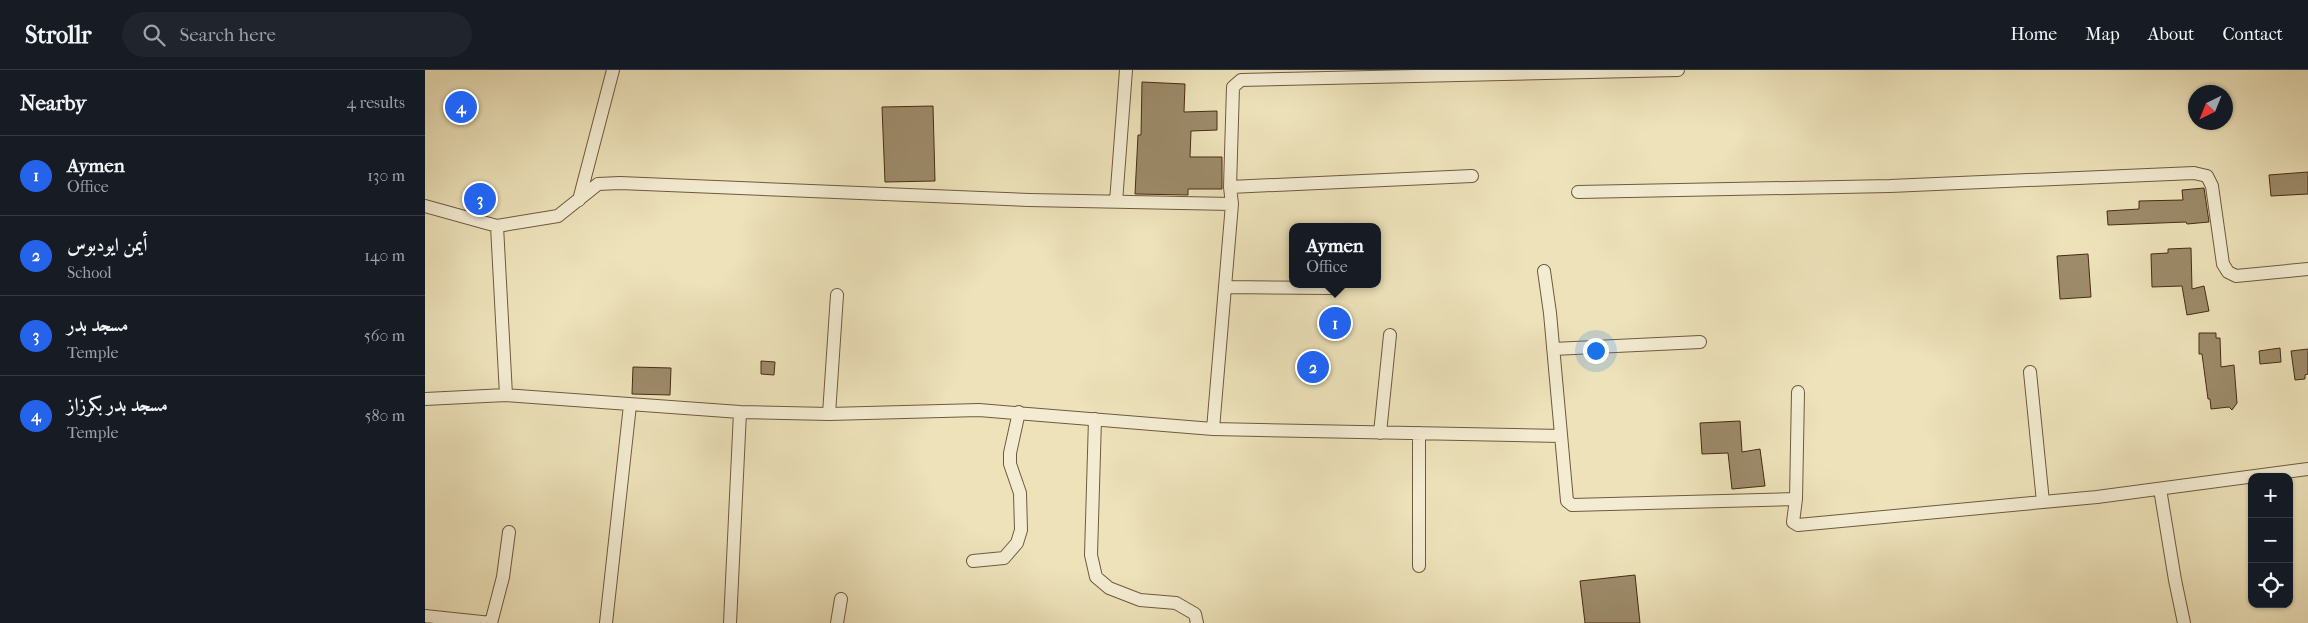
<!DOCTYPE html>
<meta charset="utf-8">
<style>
body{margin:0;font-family:"IM FELL French Canon",Amiri,serif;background:#20242c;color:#f1f3f6}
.controls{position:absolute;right:15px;bottom:15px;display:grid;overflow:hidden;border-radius:10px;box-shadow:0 1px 4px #0004}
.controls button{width:45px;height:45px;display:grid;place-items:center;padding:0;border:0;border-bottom:1px solid #363941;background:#171b24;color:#f1f3f6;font:25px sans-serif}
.compass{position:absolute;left:1763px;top:15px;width:45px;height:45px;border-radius:50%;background:#171b24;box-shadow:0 1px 4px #0004;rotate:223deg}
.you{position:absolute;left:1170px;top:280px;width:18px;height:18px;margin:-12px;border:4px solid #fff;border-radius:50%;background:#1a73e8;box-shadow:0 0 0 8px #1a73e833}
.badge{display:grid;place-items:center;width:32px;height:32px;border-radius:50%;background:#2563eb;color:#fff;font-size:16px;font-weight:700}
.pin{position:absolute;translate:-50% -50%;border:2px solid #fff;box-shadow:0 1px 5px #0006}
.popup{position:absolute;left:864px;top:153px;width:92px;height:65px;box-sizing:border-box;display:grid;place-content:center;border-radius:10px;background:#171b24;filter:drop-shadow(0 1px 4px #0005);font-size:16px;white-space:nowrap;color:#9ea1a6}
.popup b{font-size:19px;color:#f1f3f6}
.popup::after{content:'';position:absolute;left:50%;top:100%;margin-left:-10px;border:10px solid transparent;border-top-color:#171b24}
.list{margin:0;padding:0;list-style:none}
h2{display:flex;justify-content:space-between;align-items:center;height:65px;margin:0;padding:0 20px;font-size:21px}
h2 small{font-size:16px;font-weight:400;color:#9ea1a6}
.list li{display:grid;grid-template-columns:32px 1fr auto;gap:15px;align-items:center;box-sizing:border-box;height:80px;padding:0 20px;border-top:1px solid #363941}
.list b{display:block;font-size:19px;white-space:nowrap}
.list p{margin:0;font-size:16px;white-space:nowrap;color:#9ea1a6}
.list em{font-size:16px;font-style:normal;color:#9ea1a6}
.icon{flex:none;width:28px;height:28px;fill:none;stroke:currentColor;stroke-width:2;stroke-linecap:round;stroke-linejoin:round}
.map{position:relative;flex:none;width:1883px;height:553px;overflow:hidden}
header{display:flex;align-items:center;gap:30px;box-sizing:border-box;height:70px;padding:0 25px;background:#171b24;border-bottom:1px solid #363941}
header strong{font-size:24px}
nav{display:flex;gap:28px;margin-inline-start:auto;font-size:18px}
.search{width:350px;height:45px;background:#20242c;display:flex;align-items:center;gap:12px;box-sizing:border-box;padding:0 18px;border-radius:28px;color:#9ea1a6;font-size:19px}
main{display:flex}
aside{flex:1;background:#171b24}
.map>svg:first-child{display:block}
.building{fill:#9d8b6a;stroke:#462c14}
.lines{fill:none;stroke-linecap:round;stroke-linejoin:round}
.minor-casing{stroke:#705a3e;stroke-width:14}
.minor{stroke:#f3ecd2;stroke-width:12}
</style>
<header>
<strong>Strollr</strong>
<div class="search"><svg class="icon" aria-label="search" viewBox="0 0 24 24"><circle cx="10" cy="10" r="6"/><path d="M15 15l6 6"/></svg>Search here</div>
<nav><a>Home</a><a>Map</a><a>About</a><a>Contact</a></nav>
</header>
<main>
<aside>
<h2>Nearby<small>4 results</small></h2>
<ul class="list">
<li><span class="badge">1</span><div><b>Aymen</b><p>Office</p></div><em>130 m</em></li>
<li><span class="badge">2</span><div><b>أيمن ايودبوس</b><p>School</p></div><em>140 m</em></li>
<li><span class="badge">3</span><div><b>مسجد بدر</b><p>Temple</p></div><em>560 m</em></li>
<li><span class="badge">4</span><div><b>مسجد بدر بكرزاز</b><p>Temple</p></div><em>580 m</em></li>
</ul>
</aside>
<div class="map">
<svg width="1883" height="553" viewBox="0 0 1883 553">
<rect width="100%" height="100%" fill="#ede2ba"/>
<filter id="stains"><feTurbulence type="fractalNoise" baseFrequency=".004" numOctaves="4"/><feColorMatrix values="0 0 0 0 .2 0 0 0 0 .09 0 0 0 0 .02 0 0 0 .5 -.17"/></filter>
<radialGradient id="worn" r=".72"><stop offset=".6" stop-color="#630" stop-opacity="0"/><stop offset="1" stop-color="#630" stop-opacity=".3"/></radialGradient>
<path class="building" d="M717,12L760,14L759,42L792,41V60L766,61L765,87H797V119H763V125L710,124L713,65H716Z
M508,36L510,111L460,112L457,37Z
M1883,102V124L1846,126L1844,105Z
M1779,118L1784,152L1762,154L1761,152L1683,155L1682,141L1714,139V131L1758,130L1757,120Z
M1766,178L1767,219L1779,216L1784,241L1762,245L1757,216L1727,217L1726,184L1743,183V179Z
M1663,184L1666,227L1635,229L1632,186Z
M1774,263H1791V268H1795L1796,297L1809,295L1812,333L1807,340L1804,337L1786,339L1785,329H1783L1777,284H1774Z
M1855,278L1856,292L1835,294L1834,281Z
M1883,279V304L1880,305V309L1870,310L1866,281Z
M336,291L350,292L349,305L336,304Z
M208,297L246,298L245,325L207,324Z
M1315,351L1317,382L1335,379L1340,416L1307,419L1303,383L1277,384L1275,353Z
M1210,505L1215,553H1160L1155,511Z"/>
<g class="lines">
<g class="minor-casing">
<path id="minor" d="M805,117L1047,106
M1153,122L1465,116L1769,103L1782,106L1787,116L1798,194L1803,202L1811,206L1883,199
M154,130L188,0
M691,132L701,0
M0,136L72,156L133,146L173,114L195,113L604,130L807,134
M72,156L81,325
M1119,201L1125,243L1142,431L1147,435L1371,429
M801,217L910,218
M1128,279L1275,272
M1605,302L1618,432
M1373,322L1371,429L1368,452L1373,455L1672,427L1883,399
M0,329L81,325L315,342L404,344L554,340L788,359L1136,366
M404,344L412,225
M670,349L666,485L671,507L684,518L715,530L751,533L770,544L772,553
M788,359L807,134L805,117L808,17L816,10L1253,0
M955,363L965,265
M1735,419L1750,510L1759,553
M548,491L579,488L592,473L596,460L595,423L585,394V383L594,342
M994,496V363
M0,546L66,553L78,507L84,462
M181,553L205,335
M305,553L315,342
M412,553L416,529"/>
</g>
<use href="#minor" class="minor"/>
</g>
<rect width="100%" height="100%" filter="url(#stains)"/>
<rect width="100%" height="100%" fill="url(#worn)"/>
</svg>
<div class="controls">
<button>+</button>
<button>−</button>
<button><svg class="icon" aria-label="locate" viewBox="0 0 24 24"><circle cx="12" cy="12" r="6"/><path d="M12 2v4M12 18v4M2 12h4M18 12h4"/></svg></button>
</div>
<svg class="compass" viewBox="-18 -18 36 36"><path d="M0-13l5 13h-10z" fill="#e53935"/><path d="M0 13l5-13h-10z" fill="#9ea1a6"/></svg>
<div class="you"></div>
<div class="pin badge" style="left:910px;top:253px">1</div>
<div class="popup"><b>Aymen</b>Office</div>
<div class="pin badge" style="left:888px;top:297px">2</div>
<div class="pin badge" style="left:55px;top:129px">3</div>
<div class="pin badge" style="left:36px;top:37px">4</div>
</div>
</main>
